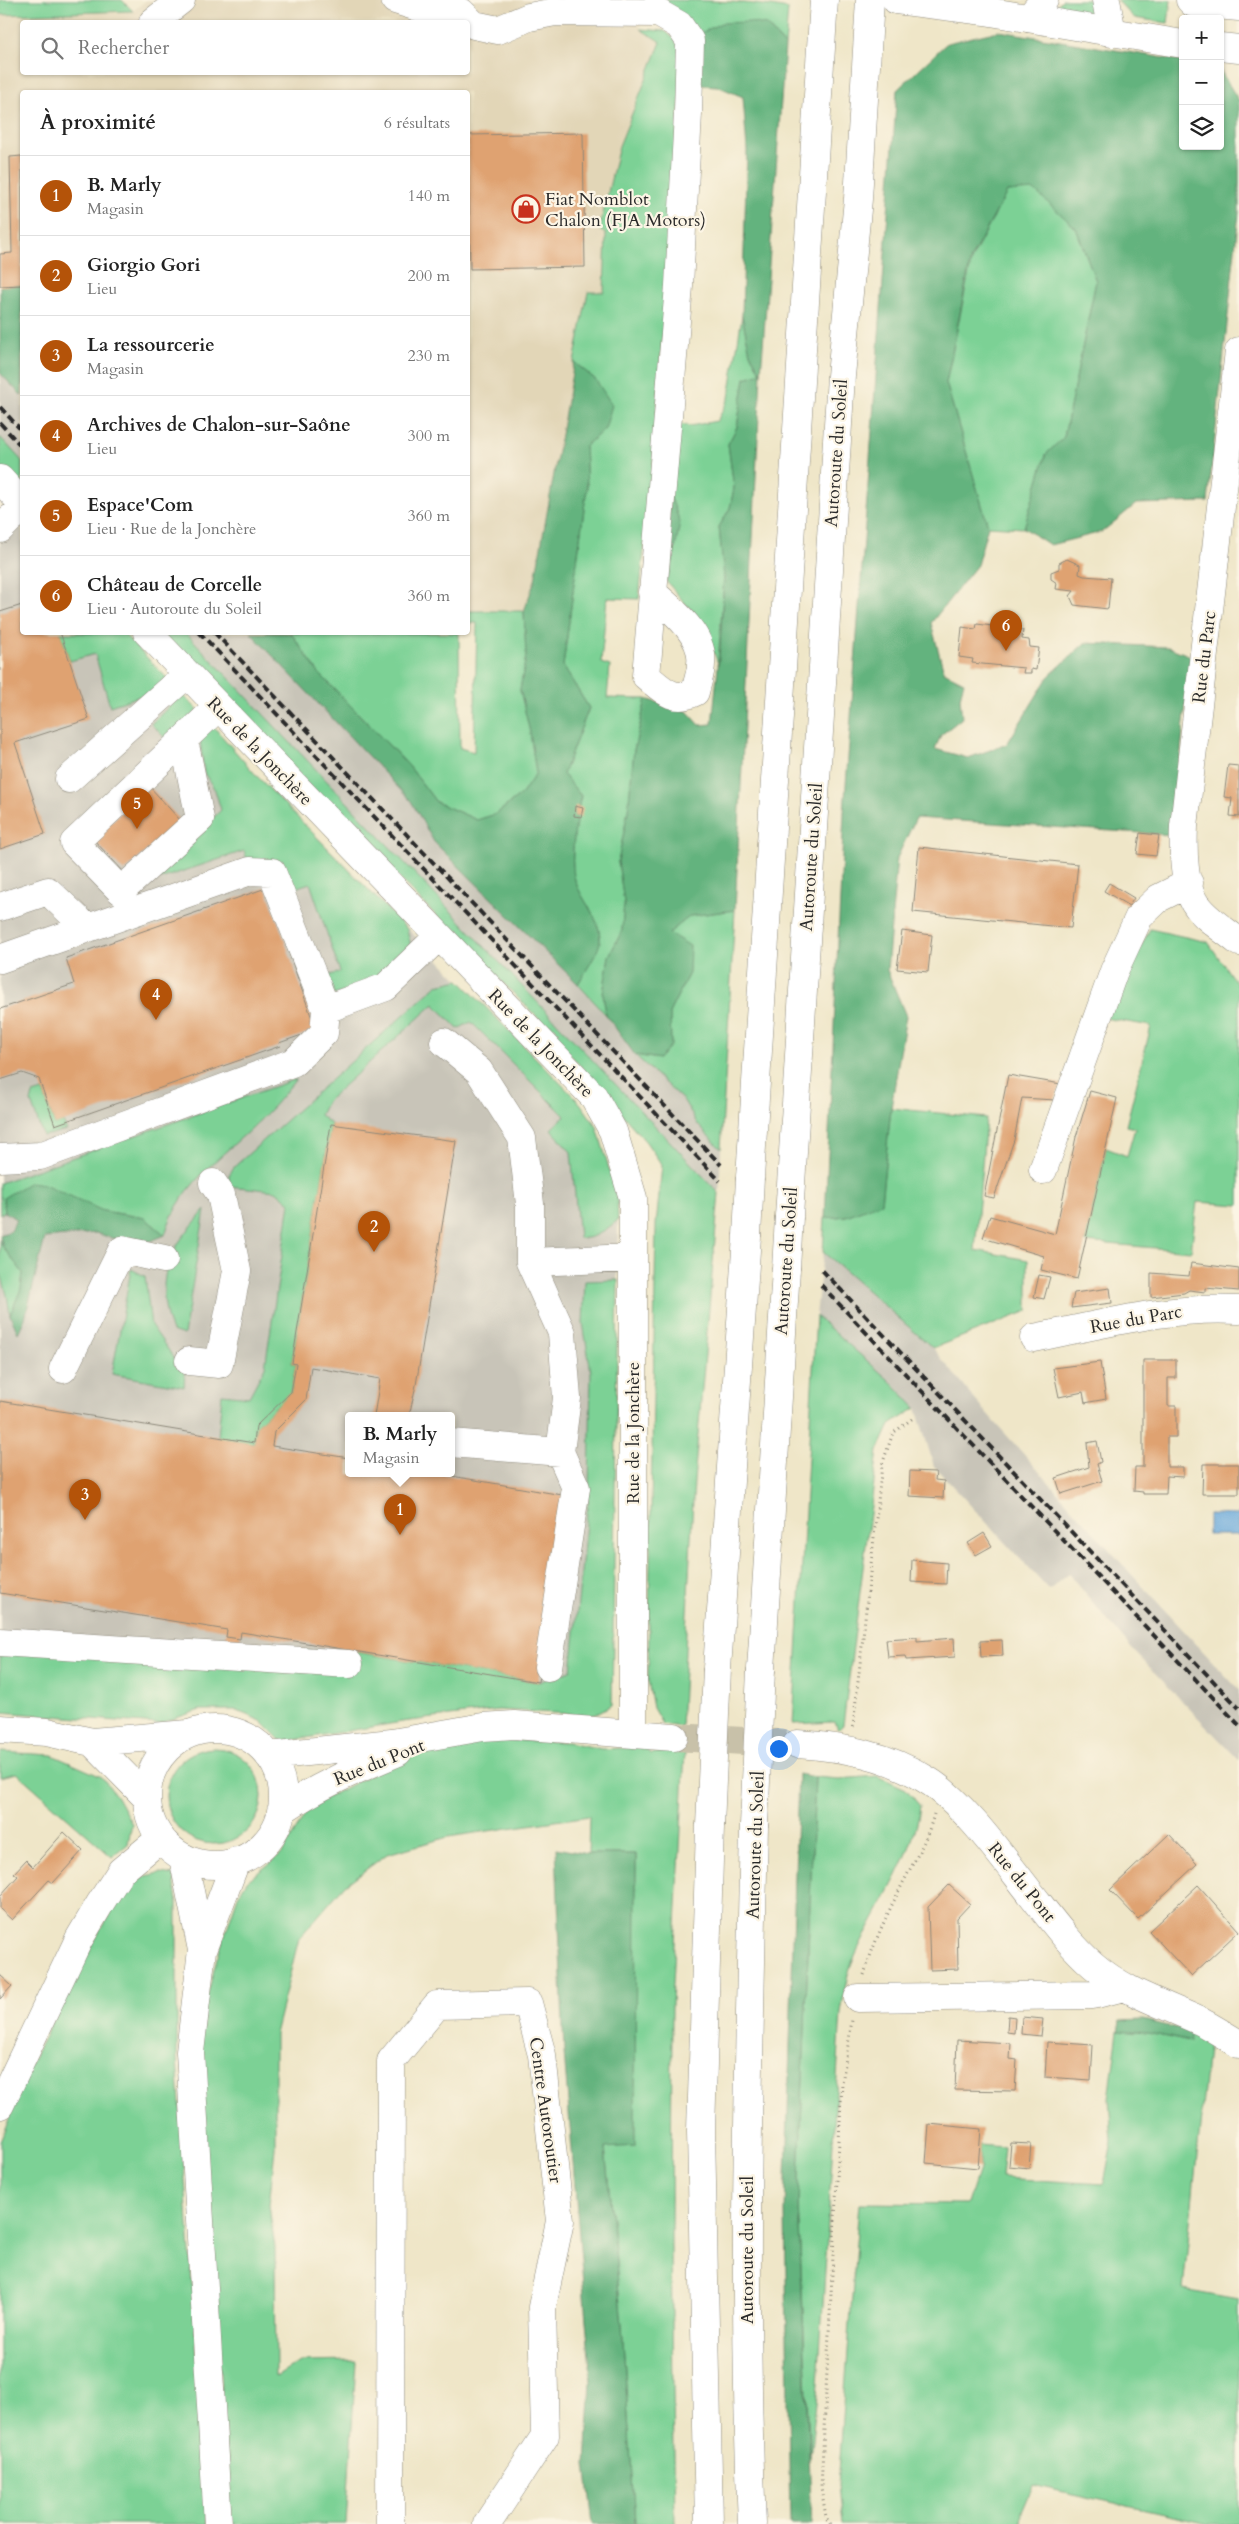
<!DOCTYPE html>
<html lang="fr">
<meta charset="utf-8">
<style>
body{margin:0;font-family:Cardo,serif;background:#f2f2f2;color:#222}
.controls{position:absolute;right:15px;top:15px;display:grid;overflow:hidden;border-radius:5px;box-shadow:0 1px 4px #0004}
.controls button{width:45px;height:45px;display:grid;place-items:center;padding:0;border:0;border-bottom:1px solid #e0e0e0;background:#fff;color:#222;font:25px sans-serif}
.you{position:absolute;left:778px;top:1748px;width:18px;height:18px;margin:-12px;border:4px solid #fff;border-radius:50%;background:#1a73e8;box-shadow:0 0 0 8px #1a73e833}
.badge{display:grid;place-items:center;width:32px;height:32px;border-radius:50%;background:#b45309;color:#fff;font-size:16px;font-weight:700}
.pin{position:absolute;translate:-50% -41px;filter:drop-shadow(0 1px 2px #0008)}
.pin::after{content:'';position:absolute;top:26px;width:18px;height:15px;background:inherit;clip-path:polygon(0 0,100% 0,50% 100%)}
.popup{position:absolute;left:345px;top:1412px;width:110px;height:65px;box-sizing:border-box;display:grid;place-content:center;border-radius:5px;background:#fff;filter:drop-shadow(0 1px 4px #0005);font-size:16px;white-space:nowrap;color:#767676}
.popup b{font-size:19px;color:#222}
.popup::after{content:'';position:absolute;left:50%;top:100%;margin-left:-10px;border:10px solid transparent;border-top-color:#fff}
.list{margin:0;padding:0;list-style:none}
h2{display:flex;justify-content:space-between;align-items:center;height:65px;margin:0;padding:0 20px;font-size:21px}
h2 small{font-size:16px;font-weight:400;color:#767676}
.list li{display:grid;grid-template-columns:32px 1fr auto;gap:15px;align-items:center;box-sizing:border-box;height:80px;padding:0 20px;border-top:1px solid #e0e0e0}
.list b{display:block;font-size:19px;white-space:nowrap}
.list p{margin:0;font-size:16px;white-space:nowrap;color:#767676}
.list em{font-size:16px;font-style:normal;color:#767676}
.icon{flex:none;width:28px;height:28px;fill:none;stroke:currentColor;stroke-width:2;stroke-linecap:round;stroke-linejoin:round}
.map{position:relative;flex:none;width:1239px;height:2524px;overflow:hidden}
.search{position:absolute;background:#fff;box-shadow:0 1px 4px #0004;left:20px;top:20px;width:450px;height:55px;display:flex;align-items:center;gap:12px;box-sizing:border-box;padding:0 18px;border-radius:5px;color:#767676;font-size:19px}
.panel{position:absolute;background:#fff;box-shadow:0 1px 4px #0004;left:20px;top:90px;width:450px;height:545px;border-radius:5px}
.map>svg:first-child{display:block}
.built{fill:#e2d6b7;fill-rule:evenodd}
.industrial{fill:#c8c4b8;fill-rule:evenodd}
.green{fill:#7bd195;stroke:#537e60}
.forest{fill:#64b37e;stroke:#486f54}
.water{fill:#67a8db;stroke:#496a83}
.building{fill:#dfa271}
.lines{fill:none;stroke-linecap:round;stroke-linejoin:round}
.minor-tunnel{stroke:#c8c1a9;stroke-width:28;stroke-dasharray:28 14;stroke-linecap:butt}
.minor-casing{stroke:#8d887a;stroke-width:29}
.major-casing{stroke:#8d887a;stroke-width:29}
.highway-casing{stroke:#8d887a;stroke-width:29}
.path{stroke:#8d887a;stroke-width:3;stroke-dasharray:1 4;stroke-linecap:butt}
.minor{stroke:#fff;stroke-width:28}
.major{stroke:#fff;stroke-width:28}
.highway{stroke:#fff;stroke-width:28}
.rail{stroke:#2b2b2b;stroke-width:4;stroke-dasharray:8 4;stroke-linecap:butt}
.highway-bridge-casing{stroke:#8d887a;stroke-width:29;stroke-linecap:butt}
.highway-bridge{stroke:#fff;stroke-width:28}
.labels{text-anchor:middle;stroke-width:4.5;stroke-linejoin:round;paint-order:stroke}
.poi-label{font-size:18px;fill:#2b2b2b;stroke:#fcf5e5;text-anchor:start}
.street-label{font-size:18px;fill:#2b2b2b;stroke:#fcf5e5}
</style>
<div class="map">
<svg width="1239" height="2524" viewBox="0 0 1239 2524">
<rect width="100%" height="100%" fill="#fcf5e5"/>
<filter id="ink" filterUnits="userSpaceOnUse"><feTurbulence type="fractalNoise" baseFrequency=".02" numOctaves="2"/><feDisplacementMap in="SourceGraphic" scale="10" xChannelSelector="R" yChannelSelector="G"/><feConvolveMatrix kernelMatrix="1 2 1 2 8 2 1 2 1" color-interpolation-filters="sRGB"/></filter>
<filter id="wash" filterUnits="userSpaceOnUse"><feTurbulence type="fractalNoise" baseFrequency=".0096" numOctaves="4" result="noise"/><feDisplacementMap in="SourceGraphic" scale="20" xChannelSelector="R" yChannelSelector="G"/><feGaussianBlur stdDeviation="1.12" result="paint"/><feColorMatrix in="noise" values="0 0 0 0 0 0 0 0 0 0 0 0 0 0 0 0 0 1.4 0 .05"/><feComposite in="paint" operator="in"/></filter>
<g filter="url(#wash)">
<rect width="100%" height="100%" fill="#efe6c8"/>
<path class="built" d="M147,0H614L642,6L640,29L662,42L619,146L606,234L604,293L588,292L535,580L524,611H468V92H22V285L13,286L12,253L0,254V15L133,11ZM22,22H468V72H22Z"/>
<path class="industrial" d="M0,373L22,396V461L0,437Z
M0,506L22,530V632L123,633L256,775L580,1103L617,1196L618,1220L612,1705L593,1715L498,1710L402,1722L282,1742L261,1721L235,1710H200L158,1724L0,1712ZM349,1416H451V1474H349Z
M186,633H251L411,801L434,842L578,984L606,1016L635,1055L684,1101L698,1125L721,1149L719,1193Z
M823,1252L933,1348L976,1401L1132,1575L1239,1690V1760L1131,1648L1069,1574L1049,1590L934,1466L916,1408L889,1380L816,1316Z"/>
<path class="green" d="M0,0H122L133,11L0,15Z
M639,0C684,0 745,0 788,9L785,46L766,25L699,34Z
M1062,0H1091L1092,15L1055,8Z
M1117,0H1171L1168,23L1134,18Z
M640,29L665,31L678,42L682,70L653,462L639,599L607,598L601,663L610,666L607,698L646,699L634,750L628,811L618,862L624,902L622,931L609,956L603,994L606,1015L578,984C583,975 600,949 600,940C600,916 582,902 575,880C569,861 576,816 581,796L563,774L589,708L563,666L587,487L585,446L605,429L596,380L574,362L588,292H604L606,234L599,230L619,146L661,42Z
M1034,189L1076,228L1096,281L1064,437L1046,455L1024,528L988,526L946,383L972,258L1007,192Z
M742,316L750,353L761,374L745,378L737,427L728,444L734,488L730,508L719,527L724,578L718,664L705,627L666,581L673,561L670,495L675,423L690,426L717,421L729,398Z
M0,437L22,461V490L0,467Z
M468,611H524L526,656L520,690L530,732L536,773L522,794L496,814L477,820L436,802L409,766L318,672L291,633H459L460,748L474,752L477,623H468Z
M60,633H123L167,678L149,693L110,706L95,654L70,661Z
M161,633H186L719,1193L694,1481L681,1727L662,1724L653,1708L648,1681L656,1225L662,1165L646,1142L543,1023L351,830Z
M182,694L198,710L168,741L151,724Z
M212,725L256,775L407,929L411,946L387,976L335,995L324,977L340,972L310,883L295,888L286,871L248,863L244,851L160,879L156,876L221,810L215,790L204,773L200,739Z
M735,910L721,1149L698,1125L684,1101L635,1055L659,1059L671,1045L670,1011L689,973L669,933L690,916Z
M1150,929L1208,942L1239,987V1205L1197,1202L1191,1251L1085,1242L1106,1148L1127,1156L1135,1128L1126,1126L1151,1026L1104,1018Z
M459,980L580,1103L597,1127L617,1196L618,1220C607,1229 594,1240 579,1238L571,1152L551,1129L565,1116L471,1022L458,1029L434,1004L327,1101L320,1115L331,1124L292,1363L296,1364L291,1392L256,1426L254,1443L218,1437L222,1394L249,1397L265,1367L290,1203L276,1191L229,1186V1175L234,1167L437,985Z
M296,1079C287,1090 278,1102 268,1112C232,1151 180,1180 165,1235L145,1218L103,1211L82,1203L3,1198L5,1212L0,1214V1183Z
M43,1091L55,1125L63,1122L67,1130L43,1136L31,1102L33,1094Z
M891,1108L986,1118L975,1250L1028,1260V1311L933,1348L823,1252L825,1218L846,1216L881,1202Z
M205,1210L184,1335L172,1331C167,1321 165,1308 164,1297C162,1256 181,1239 205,1210Z
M0,1239L3,1247L23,1273L21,1289L10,1315L7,1295L0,1270Z
M131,1269L145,1276L151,1325L185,1374L184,1387L112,1374Z
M618,1280L612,1705L593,1715L498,1710L402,1722L282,1742L261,1721L235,1710H200L158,1724L0,1712V1652L351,1651L538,1682L571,1671L589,1494L591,1372L583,1323L585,1281Z
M816,1316L889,1380L916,1408L890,1425L878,1451L843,1725L838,1730L835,1722L793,1724Z
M502,1740L568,1742L602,1749L646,1747L650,1754L679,1748L685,1751L672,2003L671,2246L675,2524H635L622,2325L605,2147L634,2146L636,1854H588L589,1816L448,1837L387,1854L345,1885L299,1938L275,2034V2148L269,2205L275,2248L276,2377L300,2362L356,2361L346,2524H231L198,2072L205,2005L217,1958L238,1896L247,1881L282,1854L306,1813L321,1801L409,1754L452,1742Z
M166 1796a48 48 0 1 1 96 0a48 48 0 1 1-96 0Z
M0,1752L52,1755L102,1777L117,1797L132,1824L128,1844L112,1857L17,1773L0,1777Z
M878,1776L906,1789L920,1806C914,1859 874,1912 853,1960C846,1976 844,1996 841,2012L818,2385L810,2458L798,2203L815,1777L839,1779Z
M160,1873L174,1875L177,1904V2059L208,2524H0V2142L30,2065L104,1923L120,1898L136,1883L146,1876Z
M1118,2031L1148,2033L1190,2042V2031L1209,2040L1183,2290L1239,2300V2524H1209L1032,2485L1021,2511L1020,2524H842L838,2485L859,2203L968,2204L979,2170V2145L1004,2147L1001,2178L1104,2184L1112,2141L1109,2099Z"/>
<path class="forest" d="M749,22L766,25L785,46L761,374L735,910L690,916L669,933L690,946L689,973L670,1011L671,1045L659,1059L635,1055L606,1015L603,994L609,956L622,931L624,902L618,862L628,811L634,750L646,699L687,711L700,725L712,724L720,647L724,578L719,527L730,508L734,488L728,444L737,427L745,378L761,373L750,353L742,316L747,150L743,97L717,86L699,85V34L721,23Z
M999,31L1183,61V146H1220V70L1239,101V212L1208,502L1136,504L1102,532L1050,545L1024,528L1046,454L1064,437L1096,281L1076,228L1034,190L1007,192L971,258L946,383L988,526L977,565L931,623L944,672L964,682L960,698L962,718L941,735L935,749L968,758L1007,744L1048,677L1085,643L1168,647L1191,656L1172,835L916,818L897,858L887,970L906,1016L891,1108L881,1203L846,1216L825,1218L844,812L897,90L947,43Z
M22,285V396L0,373V286Z
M574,362L596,380L612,405L605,429L585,446L587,487L563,666L589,708L563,774L581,796C576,816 569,861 575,880C582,902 600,916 600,940C601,949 583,975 578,984L434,842L411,801L251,633H291L318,672L409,766L436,802L477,820L496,814L522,794L536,773L530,732L520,690L526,656L524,611L535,580Z
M670,495L680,522L673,561L666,581Z
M30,1182L44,1184L103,1211L145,1218L165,1235L151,1241L118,1240L96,1233L45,1238L25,1318L18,1333L10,1315L21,1289L23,1273L3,1247L0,1235L11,1231L16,1219L5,1212L3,1198Z
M798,1774L815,1777L798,2203L812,2524H790L785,2212Z
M556,1848L588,1854H636L635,2146L605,2148L622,2325L635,2524H593L586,2464L591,2381L564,2053Z
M1143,2020L1190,2031L1191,2042L1148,2033L1118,2031L1120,2021Z"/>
<path class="water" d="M1239,1512V1535H1208V1514L1238,1515Z"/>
<g id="blocks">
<path class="building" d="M583,133L585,267L470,269L468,135Z
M22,156V285L0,286V254L12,253L10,157Z
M1067,559L1080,565L1079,574L1084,576L1111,578L1108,609L1074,605L1070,596L1074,591L1056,589L1057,583L1051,579V572L1059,569V563Z
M22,605V632H60L89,719L15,743L45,834L0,849V612Z
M977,624L1023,630L1022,639L1029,640L1030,647L1039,648L1036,670L1031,669V673H1023L1024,668L972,663L973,659L959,657L962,627L976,629Z
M1228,765L1239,766V817L1230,816L1232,798L1224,797Z
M149,786L180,820L124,872L93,839Z
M575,806L583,808L581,817L574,816Z
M1140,833L1159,835L1156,856L1137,854Z
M919,847L1078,864L1071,928L913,912Z
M1109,883L1134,898L1129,906L1104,891Z
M266,888L316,1030L279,1043L280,1046L55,1125L39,1079L22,1073L0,1080V1009L74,984L66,958Z
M902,931L932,935L928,972L897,969Z
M1008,1075L1061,1084L1055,1100L1022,1098L1014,1140L994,1198L984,1196Z
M1090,1091L1117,1098L1077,1279L1041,1270L1044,1256L983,1238L990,1216L1055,1234L1076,1137Z
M331,1124L456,1141L416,1385L409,1416H374L380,1379L311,1367L306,1400L274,1432L272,1446L349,1458V1474H440L568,1496L538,1682L241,1632L240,1639L226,1637L227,1630L0,1593V1401L254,1443L256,1426L291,1392L296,1364L292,1363Z
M1191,1263L1239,1269V1291L1205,1288V1292L1189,1290L1184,1293L1151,1297V1273L1189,1276Z
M1039,1275L1050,1277L1044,1299L1034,1297Z
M1110,1288L1112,1303L1071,1308L1074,1293Z
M1143,1360H1176V1378H1168V1406H1176V1437H1167V1467H1183V1477L1167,1476L1166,1494H1143V1492L1134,1491L1135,1467H1143Z
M1100,1362L1106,1399L1085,1403L1083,1392L1059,1397L1053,1368Z
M1097,1441L1101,1462L1097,1464L1102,1481L1061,1494L1056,1478L1089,1467L1087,1443Z
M1203,1464H1239V1494H1202Z
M910,1471L936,1472L935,1480L944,1481L943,1498L909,1496Z
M984,1533L992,1546L976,1555L968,1543Z
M912,1560L947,1563L946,1584L911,1582Z
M917,1637V1641L954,1638L955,1657L906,1660L905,1656L888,1657L886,1639Z
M1002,1640L1003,1656L981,1657L980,1641Z
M64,1832L83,1850L53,1883L49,1880L12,1920L0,1909V1896L18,1876L14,1873L26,1860L33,1867Z
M1169,1834L1197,1864L1138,1919L1110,1890Z
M949,1885L970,1904L957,1918L958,1969L930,1970L928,1907Z
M1198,1885L1239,1931L1191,1976L1149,1931Z
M0,1975L12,1986L0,1999Z
M1008,2016L1015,2017L1014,2033L1007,2032Z
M1022,2017L1043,2019L1041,2036L1021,2034Z
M957,2040L1011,2043L1010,2059L1017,2060L1015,2091L955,2090Z
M1047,2042L1093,2045L1091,2080L1045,2077Z
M929,2124L981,2129L978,2168L926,2163Z
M1011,2143L1031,2144L1029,2168L1009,2166Z"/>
</g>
</g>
<g filter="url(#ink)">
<use href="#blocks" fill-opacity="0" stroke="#8d887a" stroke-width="1"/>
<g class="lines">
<path class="minor-tunnel" d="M674,1737L797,1744"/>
<g class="minor-casing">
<path id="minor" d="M395,0L427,10L461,12L474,25L498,30L529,17L555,12L658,13L679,25L690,41L688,113L679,286L646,676C662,689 673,703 695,692C697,683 701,673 701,664C705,635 671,609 652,592
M1106,0L1112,33
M1190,0L1193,3L1239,7
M1029,18L1044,0
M153,22L181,0
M1239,351L1184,826C1183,848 1183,888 1197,906C1207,920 1226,931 1239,942
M0,479L22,503
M0,529L11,518L22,511
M147,632L594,1097L613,1131L633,1198V1733
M184,740L200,819L121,891L74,843L218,707
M69,779L187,674
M0,907L48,891L87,928
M0,959L250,871L272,872L326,1009L324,1033L294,1062L40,1156L0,1158
M326,1009L386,987L438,937
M444,1042L479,1071L522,1138L530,1204V1262L633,1258
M1043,1170L1114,971L1139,917L1159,898L1189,883
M1034,1338C1104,1324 1167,1306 1239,1310
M189,1361L219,1364L237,1271L221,1195L213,1183
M63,1369L122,1250L164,1259
M451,1443L560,1452L567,1398L562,1333L530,1262
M0,1642L349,1664
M548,1667L576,1488L560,1452
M0,1729L47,1732L92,1742L188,1734
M147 1797a68 68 0 1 1 136 0a68 68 0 1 1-136 0Z
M92,1742L147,1798
M797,1744C843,1747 888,1755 927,1780C965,1803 1007,1864 1036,1900C1053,1922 1072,1947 1093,1965C1124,1992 1163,2004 1200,2021C1213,2028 1226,2036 1239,2044
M269,1756L392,1743L483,1727L514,1725L674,1737
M281,1811C318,1786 357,1769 398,1752
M183,1857L202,1950
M858,1998L1093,1995L1124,1987
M0,2105L79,1939L101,1902L121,1871L161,1838
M218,2524L190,2052L202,1950L236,1861
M390,2524L391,2061L437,2005L528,2003L542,2055L560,2221L542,2307L545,2436L487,2524"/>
</g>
<g class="major-casing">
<path id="major" d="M896,0L985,11L1183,44
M1220,47L1239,49"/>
</g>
<g class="highway-casing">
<path id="highway" d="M750,1178L824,0
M789,1217L841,376L858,199L870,0
M717,1669L747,1236
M761,1670L786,1269
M709,2524L701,2131L710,1826
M752,2524C742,2291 749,2059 754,1826"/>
</g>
<path class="path" d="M853,1727L882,1465L893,1433L913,1418
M864,1975C874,1941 890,1908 906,1877C917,1856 928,1837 934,1814
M830,2524L826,2517L821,2487L842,2083L852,2020"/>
<use href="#minor" class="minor"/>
<use href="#major" class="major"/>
<use href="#highway" class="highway"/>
<path class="rail" d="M0,407L22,431
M0,423L22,447
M199,632L720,1181
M214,632L721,1165
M822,1270L1239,1708
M821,1285L1239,1725"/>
<g class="highway-bridge-casing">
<path id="highway-bridge" d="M747,1236L750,1178
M786,1269L789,1217
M710,1826L717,1669
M754,1826L761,1670"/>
</g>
<use href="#highway-bridge" class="highway-bridge"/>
</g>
</g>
<defs>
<g id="shop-ring" transform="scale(1.4375)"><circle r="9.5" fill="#fcf5e5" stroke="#c8321e" stroke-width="1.5"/><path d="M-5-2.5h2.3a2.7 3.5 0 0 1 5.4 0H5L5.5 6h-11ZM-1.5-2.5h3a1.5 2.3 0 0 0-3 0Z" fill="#c8321e"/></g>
</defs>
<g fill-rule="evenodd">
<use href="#shop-ring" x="526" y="209"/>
</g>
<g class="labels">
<g class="poi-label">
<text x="545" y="205">Fiat Nomblot<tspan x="545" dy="21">Chalon (FJA Motors)</tspan></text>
</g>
<g class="street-label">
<text transform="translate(836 453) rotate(-86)" y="6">Autoroute du Soleil</text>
<text transform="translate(1204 657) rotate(-83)" y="6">Rue du Parc</text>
<text transform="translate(260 751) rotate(46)" y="6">Rue de la Jonchère</text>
<text transform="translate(811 857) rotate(-86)" y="6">Autoroute du Soleil</text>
<text transform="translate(541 1043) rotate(46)" y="6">Rue de la Jonchère</text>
<text transform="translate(786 1261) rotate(-86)" y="6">Autoroute du Soleil</text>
<text transform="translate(1136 1319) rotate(-10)" y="6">Rue du Parc</text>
<text transform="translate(633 1433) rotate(-90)" y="6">Rue de la Jonchère</text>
<text transform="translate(379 1762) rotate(-22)" y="6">Rue du Pont</text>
<text transform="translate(755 1845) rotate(-88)" y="6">Autoroute du Soleil</text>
<text transform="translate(1022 1882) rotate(51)" y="6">Rue du Pont</text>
<text transform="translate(546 2110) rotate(82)" y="6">Centre Autoroutier</text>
<text transform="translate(747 2250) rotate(-90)" y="6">Autoroute du Soleil</text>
</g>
</g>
</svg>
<div class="controls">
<button>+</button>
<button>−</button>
<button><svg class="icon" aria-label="layers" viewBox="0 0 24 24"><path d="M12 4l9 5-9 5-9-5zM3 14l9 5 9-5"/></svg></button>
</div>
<div class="you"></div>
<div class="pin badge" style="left:400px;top:1535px">1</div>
<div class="popup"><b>B. Marly</b>Magasin</div>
<div class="pin badge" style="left:374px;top:1252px">2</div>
<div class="pin badge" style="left:85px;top:1520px">3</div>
<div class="pin badge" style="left:156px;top:1020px">4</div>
<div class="pin badge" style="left:137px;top:829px">5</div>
<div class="pin badge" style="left:1006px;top:651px">6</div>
<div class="search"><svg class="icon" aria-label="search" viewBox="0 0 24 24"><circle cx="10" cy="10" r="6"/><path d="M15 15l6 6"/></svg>Rechercher</div>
<section class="panel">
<h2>À proximité<small>6 résultats</small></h2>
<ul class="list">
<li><span class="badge">1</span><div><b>B. Marly</b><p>Magasin</p></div><em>140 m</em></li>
<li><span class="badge">2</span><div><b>Giorgio Gori</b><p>Lieu</p></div><em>200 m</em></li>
<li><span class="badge">3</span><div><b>La ressourcerie</b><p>Magasin</p></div><em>230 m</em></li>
<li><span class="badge">4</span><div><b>Archives de Chalon-sur-Saône</b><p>Lieu</p></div><em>300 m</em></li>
<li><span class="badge">5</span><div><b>Espace'Com</b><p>Lieu · Rue de la Jonchère</p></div><em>360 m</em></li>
<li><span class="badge">6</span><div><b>Château de Corcelle</b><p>Lieu · Autoroute du Soleil</p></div><em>360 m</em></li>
</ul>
</section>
</div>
